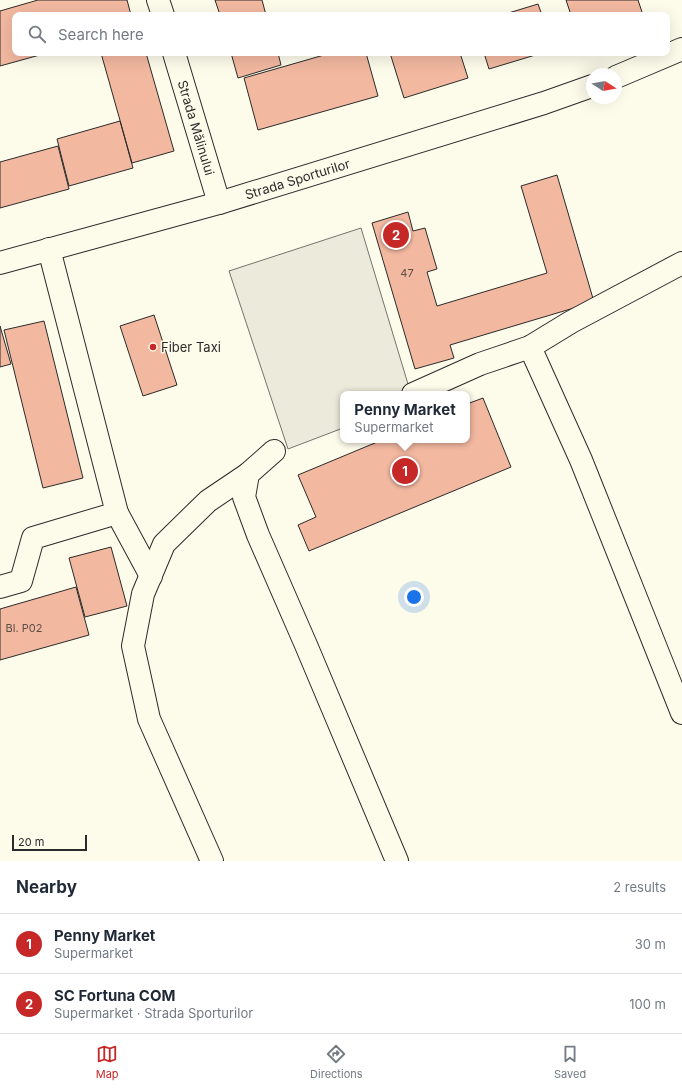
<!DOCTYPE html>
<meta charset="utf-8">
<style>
body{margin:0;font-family:Inter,sans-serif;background:#f2f2f3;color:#1f2937}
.compass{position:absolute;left:586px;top:68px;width:36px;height:36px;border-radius:50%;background:#fff;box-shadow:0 4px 16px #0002;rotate:101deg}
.scale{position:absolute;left:12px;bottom:10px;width:75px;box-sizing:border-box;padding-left:4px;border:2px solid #2b2b2b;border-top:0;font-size:11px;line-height:14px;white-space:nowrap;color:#2b2b2b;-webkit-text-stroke:3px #fdfbea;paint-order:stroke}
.you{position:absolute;left:414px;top:597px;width:14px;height:14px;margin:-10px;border:3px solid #fff;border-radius:50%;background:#1a73e8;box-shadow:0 0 0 6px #1a73e833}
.badge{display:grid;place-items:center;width:26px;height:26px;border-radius:50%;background:#c62828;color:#fff;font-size:13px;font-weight:700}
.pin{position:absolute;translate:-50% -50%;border:2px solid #fff;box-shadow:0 1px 4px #0006}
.popup{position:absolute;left:340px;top:391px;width:130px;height:52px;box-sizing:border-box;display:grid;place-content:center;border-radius:8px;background:#fff;filter:drop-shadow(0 1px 3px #0005);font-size:13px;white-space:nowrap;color:#747a83}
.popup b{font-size:15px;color:#1f2937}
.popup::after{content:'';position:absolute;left:50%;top:100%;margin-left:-8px;border:8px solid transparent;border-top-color:#fff}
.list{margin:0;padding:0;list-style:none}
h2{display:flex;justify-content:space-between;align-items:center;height:52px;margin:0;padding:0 16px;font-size:17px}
h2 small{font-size:13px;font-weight:400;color:#747a83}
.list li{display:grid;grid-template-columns:26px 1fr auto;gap:12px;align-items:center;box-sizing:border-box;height:60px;padding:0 16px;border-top:1px solid #e0e1e3}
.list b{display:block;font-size:15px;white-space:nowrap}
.list p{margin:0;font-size:13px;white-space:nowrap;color:#747a83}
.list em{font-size:13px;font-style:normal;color:#747a83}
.icon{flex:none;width:22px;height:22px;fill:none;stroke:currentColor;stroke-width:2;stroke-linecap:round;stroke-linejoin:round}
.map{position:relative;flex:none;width:682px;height:861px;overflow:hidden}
.search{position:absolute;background:#fff;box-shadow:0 4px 16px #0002;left:12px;right:12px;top:12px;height:44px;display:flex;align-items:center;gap:10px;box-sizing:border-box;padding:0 14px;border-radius:8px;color:#747a83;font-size:15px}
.sheet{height:172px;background:#fff}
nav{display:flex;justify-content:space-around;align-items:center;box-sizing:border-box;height:56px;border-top:1px solid #e0e1e3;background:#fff;font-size:11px;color:#747a83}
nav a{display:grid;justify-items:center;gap:2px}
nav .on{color:#c62828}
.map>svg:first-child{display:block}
.parking{fill:#eceadb;stroke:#74746e}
.building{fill:#f2b8a0;stroke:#2b2b2b}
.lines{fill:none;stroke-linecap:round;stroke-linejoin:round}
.minor-casing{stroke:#2b2b2b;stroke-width:24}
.major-casing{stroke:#2b2b2b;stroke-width:24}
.minor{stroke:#fdfbea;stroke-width:22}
.major{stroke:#fdfbea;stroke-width:22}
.poi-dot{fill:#c62828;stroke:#fdfbea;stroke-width:1.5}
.labels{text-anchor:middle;stroke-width:3;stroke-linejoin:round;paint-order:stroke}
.number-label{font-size:11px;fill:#5d4e48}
.street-label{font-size:13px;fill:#2b2b2b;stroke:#fdfbea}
.poi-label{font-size:13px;fill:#2b2b2b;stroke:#fdfbea;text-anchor:start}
</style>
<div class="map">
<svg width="682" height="861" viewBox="0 0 682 861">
<rect width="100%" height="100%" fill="#fdfbea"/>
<path class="parking" d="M361,228L411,394H343V428L288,449L229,271Z"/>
<path class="building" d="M38,0H127L131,15H15V53H47L0,66V11Z
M215,0H262L266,15H220Z
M566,0H638L643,15H571Z
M538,4L542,15H502Z
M101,53H146L174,151L132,163Z
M231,53H278L281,65L238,78Z
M331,53H366L378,96L258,130L244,78Z
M390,53H460L468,78L404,98Z
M484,53H542L489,69Z
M120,121L133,168L69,186L57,139Z
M58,146L69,189L0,208V162Z
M557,175L594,302L450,345L454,358L415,369L372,223L408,212L413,231L425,228L437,269L427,272L437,306L547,273L521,186Z
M154,315L177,385L143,396L120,326Z
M44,321L83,478L43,488L4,330Z
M0,326L11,364L0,367Z
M483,398L511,467L309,551L298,525L316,517L298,475L382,440H467V404Z
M111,547L127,606L85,617L69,558Z
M76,587L89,635L0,660V609Z"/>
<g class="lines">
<g class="minor-casing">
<g id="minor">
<path d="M158,0L163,15"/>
<path id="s1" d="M174,53L219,203"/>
<path d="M530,347L581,460L682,713"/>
<path d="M413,394L480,364L530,347L571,322L682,263"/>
<path d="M274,451L248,474L244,497L258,535L306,645L397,861"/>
<path d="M117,513L151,576"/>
<path d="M0,587L21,581L33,538L117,513L49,249"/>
<path d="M212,861L149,719L133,646L143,594L164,544L208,501L248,474"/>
</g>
</g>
<g class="major-casing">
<g id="major">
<path d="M616,77L682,49"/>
<path id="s2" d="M0,263L219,203L544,103L592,86"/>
</g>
</g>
<use href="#minor" class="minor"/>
<use href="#major" class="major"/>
</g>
<circle class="poi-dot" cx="153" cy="347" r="4"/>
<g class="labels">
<g class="number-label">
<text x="407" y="277">47</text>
<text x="24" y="632">Bl. P02</text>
</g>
<g class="street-label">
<text dy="5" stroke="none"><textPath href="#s1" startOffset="78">Strada Mălinului</textPath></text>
<text dy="5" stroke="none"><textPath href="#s2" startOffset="309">Strada Sporturilor</textPath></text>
</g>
<g class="poi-label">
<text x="161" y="352">Fiber Taxi</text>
</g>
</g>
</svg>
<svg class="compass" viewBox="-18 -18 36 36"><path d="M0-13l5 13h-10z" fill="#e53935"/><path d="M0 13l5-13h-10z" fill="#747a83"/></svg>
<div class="scale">20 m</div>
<div class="you"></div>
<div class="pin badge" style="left:405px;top:471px">1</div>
<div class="popup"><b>Penny Market</b>Supermarket</div>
<div class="pin badge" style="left:396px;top:235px">2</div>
<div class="search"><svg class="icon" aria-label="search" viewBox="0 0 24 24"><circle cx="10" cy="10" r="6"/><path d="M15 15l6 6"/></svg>Search here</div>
</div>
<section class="sheet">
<h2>Nearby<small>2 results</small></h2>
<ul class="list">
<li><span class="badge">1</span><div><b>Penny Market</b><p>Supermarket</p></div><em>30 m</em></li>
<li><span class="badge">2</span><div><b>SC Fortuna COM</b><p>Supermarket · Strada Sporturilor</p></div><em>100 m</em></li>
</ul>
</section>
<nav>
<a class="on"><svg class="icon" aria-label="map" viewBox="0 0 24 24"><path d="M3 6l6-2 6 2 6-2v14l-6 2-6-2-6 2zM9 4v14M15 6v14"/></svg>Map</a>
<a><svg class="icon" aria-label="directions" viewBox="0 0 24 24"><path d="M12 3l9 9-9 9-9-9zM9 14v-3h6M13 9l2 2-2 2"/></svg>Directions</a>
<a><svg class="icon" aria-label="saved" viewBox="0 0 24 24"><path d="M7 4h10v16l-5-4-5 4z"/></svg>Saved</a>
</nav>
